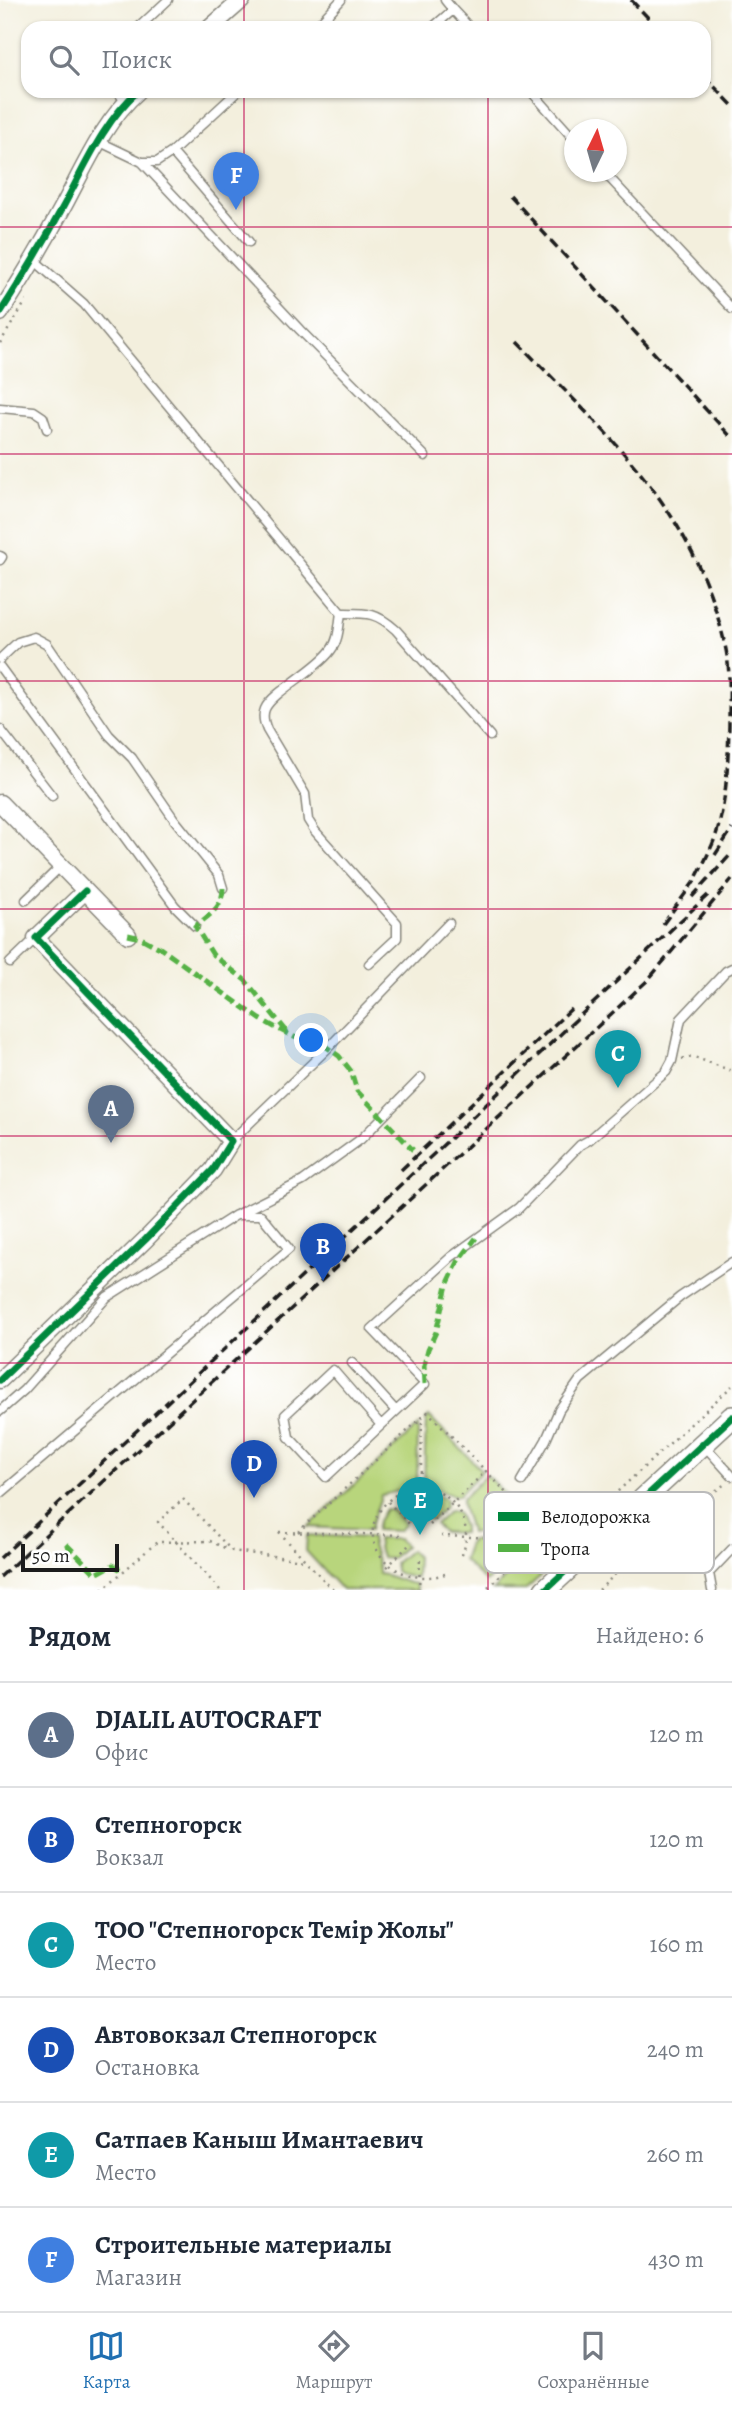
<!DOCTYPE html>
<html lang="ru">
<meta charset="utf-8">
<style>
body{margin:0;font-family:Alegreya,serif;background:#f6f6f7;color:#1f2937}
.compass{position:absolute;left:564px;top:119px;width:63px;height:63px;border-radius:50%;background:#fff;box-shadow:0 2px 5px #0004;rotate:5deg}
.scale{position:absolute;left:21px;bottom:18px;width:98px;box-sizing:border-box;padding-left:7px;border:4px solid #1c1c1c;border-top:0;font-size:19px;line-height:24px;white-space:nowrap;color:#1c1c1c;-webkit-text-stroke:5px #fff;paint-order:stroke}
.you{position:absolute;left:312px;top:1041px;width:24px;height:24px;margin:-18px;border:5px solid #fff;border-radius:50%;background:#1a73e8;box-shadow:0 0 0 10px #1a73e833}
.badge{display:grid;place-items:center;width:46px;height:46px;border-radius:50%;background:#1f6fb2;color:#fff;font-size:23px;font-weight:700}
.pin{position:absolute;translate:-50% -58px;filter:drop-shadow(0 2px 4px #0008)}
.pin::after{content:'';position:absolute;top:37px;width:24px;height:21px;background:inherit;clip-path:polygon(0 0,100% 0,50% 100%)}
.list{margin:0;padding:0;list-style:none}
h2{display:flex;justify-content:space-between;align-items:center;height:91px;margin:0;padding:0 28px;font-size:30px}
h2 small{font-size:23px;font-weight:400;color:#747a83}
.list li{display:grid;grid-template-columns:46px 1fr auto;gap:21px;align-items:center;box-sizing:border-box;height:105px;padding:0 28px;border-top:2px solid #e0e1e3}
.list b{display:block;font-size:26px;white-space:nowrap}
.list p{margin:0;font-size:23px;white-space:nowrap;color:#747a83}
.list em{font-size:23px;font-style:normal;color:#747a83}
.icon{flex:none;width:38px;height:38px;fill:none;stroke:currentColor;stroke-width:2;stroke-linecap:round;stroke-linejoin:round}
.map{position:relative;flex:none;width:732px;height:1590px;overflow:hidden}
.search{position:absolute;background:#fff;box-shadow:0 2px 5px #0004;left:21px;right:21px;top:21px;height:77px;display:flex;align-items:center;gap:18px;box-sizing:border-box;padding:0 24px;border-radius:21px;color:#747a83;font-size:26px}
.sheet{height:721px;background:#fff}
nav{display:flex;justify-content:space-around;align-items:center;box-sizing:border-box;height:98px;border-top:2px solid #e0e1e3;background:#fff;font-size:19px;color:#747a83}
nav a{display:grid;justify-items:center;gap:4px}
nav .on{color:#1f6fb2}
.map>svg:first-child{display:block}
.green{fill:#b8d57c;stroke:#6a784c;stroke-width:2}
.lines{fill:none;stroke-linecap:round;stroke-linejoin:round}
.lane-casing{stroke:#88867c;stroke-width:11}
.street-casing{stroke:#88867c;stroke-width:19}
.secondary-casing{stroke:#88867c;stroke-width:24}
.path{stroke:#88867c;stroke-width:2.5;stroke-dasharray:2 5;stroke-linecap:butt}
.lane{stroke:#fff;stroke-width:8}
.street{stroke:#fff;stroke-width:16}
.secondary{stroke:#fff;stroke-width:21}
.rail{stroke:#1c1c1c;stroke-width:3.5;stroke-dasharray:10 5;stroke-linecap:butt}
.quiet{stroke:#55b145;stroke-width:5;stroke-dasharray:10 5;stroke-linecap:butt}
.cycleway-casing{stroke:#fff;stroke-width:11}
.cycleway{stroke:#00873e;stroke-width:7}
.grid{fill:none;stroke:#c2185b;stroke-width:2;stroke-opacity:0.55}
.key{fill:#fff;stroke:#bbb;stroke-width:2}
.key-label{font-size:19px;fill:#1c1c1c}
</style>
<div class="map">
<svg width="732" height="1590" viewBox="0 0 732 1590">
<rect width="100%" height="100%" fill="#fff"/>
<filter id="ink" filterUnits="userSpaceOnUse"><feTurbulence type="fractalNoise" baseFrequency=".0143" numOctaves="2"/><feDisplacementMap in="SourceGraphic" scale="14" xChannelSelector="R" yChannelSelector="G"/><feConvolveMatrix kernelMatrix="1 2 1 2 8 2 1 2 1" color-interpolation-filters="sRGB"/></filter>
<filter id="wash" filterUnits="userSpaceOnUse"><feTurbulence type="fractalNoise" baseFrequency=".00686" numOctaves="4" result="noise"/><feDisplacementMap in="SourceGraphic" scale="28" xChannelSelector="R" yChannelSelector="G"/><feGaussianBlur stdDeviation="1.57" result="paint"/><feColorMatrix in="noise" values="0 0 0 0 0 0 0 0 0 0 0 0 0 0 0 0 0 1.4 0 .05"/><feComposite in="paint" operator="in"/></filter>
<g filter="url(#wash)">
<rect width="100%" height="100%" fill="#f3efdd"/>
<path class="green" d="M429,1416L482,1471L458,1496C446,1495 437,1488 424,1486L426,1419Z
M418,1426L417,1486C403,1487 394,1494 381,1495C379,1507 371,1517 370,1530L308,1527Z
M486,1475L518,1507L527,1499L548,1522L534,1535L470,1533C469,1520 461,1511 462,1499Z
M417,1490L416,1514L410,1520L396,1505V1498Z
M424,1491L446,1499L445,1507L431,1521L424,1514Z
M385,1509H391L405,1524L398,1531L376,1530L378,1521Z
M449,1511L457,1512L463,1526V1533L443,1532L435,1524Z
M307,1535L371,1538C372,1553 380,1560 379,1574C393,1575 402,1583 416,1584V1590H342L306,1551Z
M377,1539H398L405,1546L391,1559L383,1558L379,1552Z
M470,1540L528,1543L486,1582L463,1560Z
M410,1550L417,1557L416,1578L402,1575L395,1571V1563Z
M527,1556L543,1574L525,1590H493Z"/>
</g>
<g filter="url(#ink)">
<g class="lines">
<g class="lane-casing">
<path id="lane" d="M445,0L453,10
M138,28L168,0
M315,28L341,0
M432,28L453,10L470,28
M117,91L126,102
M531,91L574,139
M98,141L142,162L300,330L425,456
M172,152L249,242
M142,162H157L172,152L238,91
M604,172L732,309
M34,260L84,304L341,613C367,613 376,612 396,630L490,736
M0,408L34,411L43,417L47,429
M0,556L2,557L0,560
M341,613C339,625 339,640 331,650C317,670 272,692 265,709C262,716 264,723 267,730L305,794L308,820L315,831L397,923V938L369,964
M0,659L18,642L34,637L47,644L109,735L132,758L174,819L219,875L223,888
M0,667L175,906L195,926
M0,729L52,796
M26,900L61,866
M10,963L36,938
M231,1141L328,1048L449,923
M238,1214L303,1181L361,1139L421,1078
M352,1363L396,1411
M0,1411L24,1390L107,1297L236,1215H261L289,1249L0,1494
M381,1425L333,1370L285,1415L289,1437L326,1477L425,1384L372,1329L451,1257L519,1208L580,1145L589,1140L666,1072L672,1061L681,1019L726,971L732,968
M703,1444L732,1476
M522,1481L546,1440L559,1410L580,1380L680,1297L732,1262
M712,1590L709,1573L732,1549"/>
</g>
<g class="street-casing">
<path id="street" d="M210,28L242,0
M0,313C23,278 44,242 64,205C85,166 104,121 138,91
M0,803L128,935
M0,1380L146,1239L213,1170L231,1141L36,938L85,891"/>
</g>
<g class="secondary-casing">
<path id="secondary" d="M545,1590L732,1417"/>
</g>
<path class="path" d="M0,343L26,301
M682,1059L694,1057L732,1071
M388,1502L410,1525
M420,1515L422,1417
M430,1525L486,1471
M279,1532L400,1535
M279,1532L333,1590
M298,1532L428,1412L518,1504
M441,1536L565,1540L732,1386
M641,1549L676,1556L713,1555
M527,1550L543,1568
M387,1567L409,1545
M445,1574C396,1590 348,1541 387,1502C426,1463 485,1511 460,1559
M488,1587L539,1539
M102,1590L157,1542L210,1541L229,1550
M220,1590L158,1522L183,1499L232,1551L304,1560
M419,1590L420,1556
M599,1590L641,1549L676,1519L725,1484"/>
<use href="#lane" class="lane"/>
<use href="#street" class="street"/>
<use href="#secondary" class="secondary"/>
<path class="rail" d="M631,0L658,28
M704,76L732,105
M510,196L732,438
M517,342C609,436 695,510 725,645C731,671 729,698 729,725C728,762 727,800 716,835C710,852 701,868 693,884
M715,855L732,829
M692,897L732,853
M663,924L693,883
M401,1170L571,1009
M0,1558L439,1149L710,893
M0,1577L648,980L732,879"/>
<path class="quiet" d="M223,888C223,907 209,916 195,926L213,955L245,980L288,1033
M128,935L141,938L160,948L260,1019L278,1029L294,1037L324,1045L339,1056L351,1071L357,1091L413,1150
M425,1384L424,1365L428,1349L436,1332L447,1285L458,1262L476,1238
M518,1504L532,1539
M66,1544L96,1574L113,1565L124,1572"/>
<g class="cycleway-casing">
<path id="cycleway" d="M0,313C23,278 44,242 64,205C85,166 104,121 138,91
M0,1380L146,1239L213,1170L231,1141L36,938L85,891
M545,1590L732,1417"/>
</g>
<use href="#cycleway" class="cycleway"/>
</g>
</g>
<path class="grid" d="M244,0V28M488,0V28M244,91V1590M488,91V1590M0,227H732M0,454H732M0,681H732M0,909H732M0,1136H732M0,1363H732"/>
<rect x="484" y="1492" width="230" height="81" rx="10" class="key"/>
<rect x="498" y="1512" width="31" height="9" fill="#00873e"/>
<rect x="498" y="1544" width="31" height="8" fill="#55b145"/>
<g class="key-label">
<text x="541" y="1523">Велодорожка</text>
<text x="541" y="1555">Тропа</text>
</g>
</svg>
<svg class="compass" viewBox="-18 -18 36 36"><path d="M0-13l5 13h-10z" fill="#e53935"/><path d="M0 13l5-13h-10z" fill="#747a83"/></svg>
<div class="scale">50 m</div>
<div class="you"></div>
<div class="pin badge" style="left:111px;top:1143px;background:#5c6f8a">A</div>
<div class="pin badge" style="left:323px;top:1281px;background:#1a4fb4">B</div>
<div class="pin badge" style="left:618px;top:1088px;background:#0f9aa8">C</div>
<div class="pin badge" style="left:254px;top:1498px;background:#1a4fb4">D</div>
<div class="pin badge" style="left:420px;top:1535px;background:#0f9aa8">E</div>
<div class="pin badge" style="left:236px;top:210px;background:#3f7fe0">F</div>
<div class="search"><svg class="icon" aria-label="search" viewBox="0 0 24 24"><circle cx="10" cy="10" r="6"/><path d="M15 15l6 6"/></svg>Поиск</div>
</div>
<section class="sheet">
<h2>Рядом<small>Найдено: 6</small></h2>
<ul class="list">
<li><span class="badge" style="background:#5c6f8a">A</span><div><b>DJALIL AUTOCRAFT</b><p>Офис</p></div><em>120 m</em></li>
<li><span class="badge" style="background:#1a4fb4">B</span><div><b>Степногорск</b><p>Вокзал</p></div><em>120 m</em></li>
<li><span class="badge" style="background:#0f9aa8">C</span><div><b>ТОО &quot;Степногорск Темiр Жолы&quot;</b><p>Место</p></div><em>160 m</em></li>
<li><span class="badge" style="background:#1a4fb4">D</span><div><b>Автовокзал Степногорск</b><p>Остановка</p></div><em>240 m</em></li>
<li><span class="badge" style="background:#0f9aa8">E</span><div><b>Сатпаев Каныш Имантаевич</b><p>Место</p></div><em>260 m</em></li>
<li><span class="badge" style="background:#3f7fe0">F</span><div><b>Строительные материалы</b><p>Магазин</p></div><em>430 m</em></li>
</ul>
</section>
<nav>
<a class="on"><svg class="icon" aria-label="map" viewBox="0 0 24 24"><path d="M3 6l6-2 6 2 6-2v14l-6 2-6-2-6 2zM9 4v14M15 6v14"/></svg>Карта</a>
<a><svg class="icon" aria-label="directions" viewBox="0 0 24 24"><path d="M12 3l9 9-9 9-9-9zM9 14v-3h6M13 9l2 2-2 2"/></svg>Маршрут</a>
<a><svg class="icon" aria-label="saved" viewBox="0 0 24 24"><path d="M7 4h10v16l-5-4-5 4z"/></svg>Сохранённые</a>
</nav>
